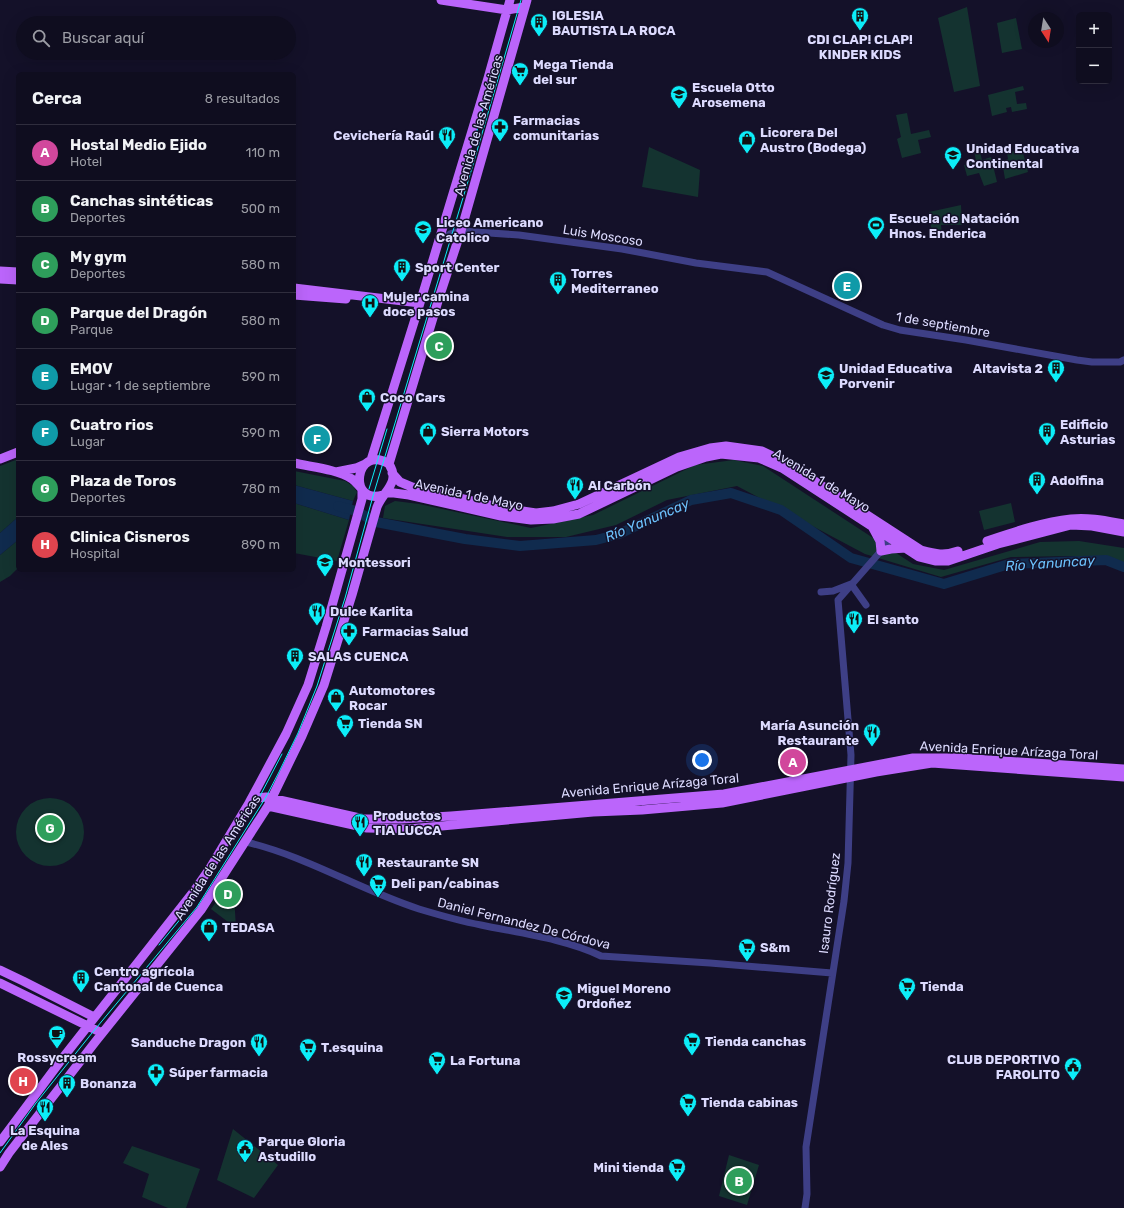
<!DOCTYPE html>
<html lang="es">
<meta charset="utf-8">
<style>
body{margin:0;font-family:Rubik,sans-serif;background:#181628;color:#f1f3f6}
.controls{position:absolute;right:12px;top:12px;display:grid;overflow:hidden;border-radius:6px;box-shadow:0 4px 16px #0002}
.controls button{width:36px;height:36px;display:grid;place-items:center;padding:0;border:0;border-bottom:1px solid #2f2d3d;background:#0f0d1f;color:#f1f3f6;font:20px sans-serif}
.compass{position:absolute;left:1028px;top:12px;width:36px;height:36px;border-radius:50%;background:#0f0d1f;box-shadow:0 4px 16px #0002;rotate:168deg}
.you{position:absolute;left:702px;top:760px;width:14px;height:14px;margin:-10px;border:3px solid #fff;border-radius:50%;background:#1a73e8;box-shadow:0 0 0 6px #1a73e833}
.badge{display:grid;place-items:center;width:26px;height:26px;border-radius:50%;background:#0b8043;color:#fff;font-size:13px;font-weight:700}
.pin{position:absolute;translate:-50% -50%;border:2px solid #fff;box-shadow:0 1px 4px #0006}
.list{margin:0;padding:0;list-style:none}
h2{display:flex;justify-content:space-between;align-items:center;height:52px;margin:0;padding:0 16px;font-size:17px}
h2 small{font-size:13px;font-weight:400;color:#9b9ca4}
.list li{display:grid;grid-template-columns:26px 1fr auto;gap:12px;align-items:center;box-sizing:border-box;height:56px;padding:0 16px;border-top:1px solid #2f2d3d}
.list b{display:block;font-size:15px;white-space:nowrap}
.list p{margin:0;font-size:13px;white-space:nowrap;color:#9b9ca4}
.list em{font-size:13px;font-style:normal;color:#9b9ca4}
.icon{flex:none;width:22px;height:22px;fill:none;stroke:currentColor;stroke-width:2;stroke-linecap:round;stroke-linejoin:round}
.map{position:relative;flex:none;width:1124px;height:1208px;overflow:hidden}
.search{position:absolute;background:#0f0d1f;box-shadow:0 4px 16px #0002;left:16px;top:16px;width:280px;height:44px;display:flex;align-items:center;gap:10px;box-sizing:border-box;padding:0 14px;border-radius:22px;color:#9b9ca4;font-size:15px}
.panel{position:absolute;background:#0f0d1f;box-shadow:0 4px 16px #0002;left:16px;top:72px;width:280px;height:500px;border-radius:6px}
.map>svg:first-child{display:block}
.green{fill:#143330}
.water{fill:#102b4e}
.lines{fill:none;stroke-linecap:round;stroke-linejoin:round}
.river{stroke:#102b4e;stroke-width:10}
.minor{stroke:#3e3f86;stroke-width:7}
.major{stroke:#bb65fb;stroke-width:9}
.tram{stroke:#0cedf8;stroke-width:1}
.labels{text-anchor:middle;stroke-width:3;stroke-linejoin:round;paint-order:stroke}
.poi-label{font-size:13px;font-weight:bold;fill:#dcdafe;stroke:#141129;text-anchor:start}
.street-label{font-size:13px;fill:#dcdafe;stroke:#141129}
.water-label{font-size:14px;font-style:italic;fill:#6bc0fb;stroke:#141129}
</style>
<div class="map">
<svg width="1124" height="1208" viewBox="0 0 1124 1208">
<rect width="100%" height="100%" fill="#141129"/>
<path class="green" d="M967,7L980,86L954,92L938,18Z
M1016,18L1022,49L1002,53L997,23Z
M1023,86L1024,90L1015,92L1017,104L1026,103L1027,109L1012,112L1011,107L1006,108L1007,112L992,116L988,95Z
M907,113L911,134L929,130L931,137L918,140L921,153L902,158L897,139L901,137L896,115Z
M978,144L982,160L991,157L997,182L984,186L979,173L967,176L964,165L976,161L973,145Z
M649,147L700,170L698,197L642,187Z
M1022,149L1028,172L1005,179L1002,161L1008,159L1007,153Z
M961,205L962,225H941L942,234L932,235L929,212Z
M18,459V517L0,533V466Z
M734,460L763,466L913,564L944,570L1040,542L1079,541L1124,548V565L1073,556L1011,557L941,577L865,554L737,486L667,500L616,525L566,537H507L383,518L385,506L395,501L419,504L531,528L593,515L695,465Z
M294,471L345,481L353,486L357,492L353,501L294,485Z
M294,503L349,520L337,561L294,553Z
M1011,503L1015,522L984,530L979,511Z
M18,540V568L10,576L0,582V555Z
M16 832a34 34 0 1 1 68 0a34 34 0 1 1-68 0Z
M233,878L236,928L211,909Z
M233,1129L278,1165L254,1198L217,1180Z
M132,1146L200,1169L186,1208H168L142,1197L149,1174L123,1163Z
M729,1155L759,1165L747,1205L719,1196Z"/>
<path class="water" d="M294,485L353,501L349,520L294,503Z
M18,517V540L0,555V533Z"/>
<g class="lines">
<path class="river" d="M338,506L356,511L376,522L465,539L520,546L596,540L619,534L691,500L731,493L781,510L851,558L944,584L1009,564L1106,560L1124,567"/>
<path class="minor" d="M438,243L450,234L461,231L519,235L622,249L696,263L767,272L883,325L900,330L966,340L1077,360L1092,362H1120L1124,360
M851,584L866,605
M821,592L833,591L851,584
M246,842C306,856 360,890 419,909C439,915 460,921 481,925C519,933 566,939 601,956L710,963L832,973
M805,1208L807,1194L806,1147L844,901L848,863L851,755L838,600L881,551L893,534"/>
<path class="major" d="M441,0L507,10L524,7
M0,271L18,272
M0,279L18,280
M294,288L420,303
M294,295L346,299
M0,459L18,452
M371,460L420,303L488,78L510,0
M294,463C311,467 337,469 352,479C355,481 358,485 361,488
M389,464L439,298L461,231L527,0
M336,472L356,468L365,464
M392,473L400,482L412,487L502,508L536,513L553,511L579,504L679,457L710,448L726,446L762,451L787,463L921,550C936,554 944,556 958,551
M386,493H394L409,495L501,516L531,520L553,519L579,514L677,467L706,457L721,454L759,458L782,468L919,557L935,561H948L998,544L1071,525L1092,526L1124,532
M873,528L880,541L881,551L891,549L906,548
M987,541C1014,532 1043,522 1071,519C1089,517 1107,521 1124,524
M251,799L266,797L364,819H401L451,816L724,794L913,758H960L1124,769
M268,806L367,828L409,829L593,812L642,810L722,803L876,772L932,763L1124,777
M0,970L23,981L94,1017
M0,983L102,1033
M0,1142L65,1055L194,891L210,868L249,803L286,734L308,685L326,627L362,499V490
M0,1167L9,1153L96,1041L201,910L268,806L302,736L324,685L352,595L377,507C383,491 401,483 389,464C355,443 347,506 383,495"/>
<path class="tram" d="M475,138L485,102
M369,489L387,429
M260,796L282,754
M159,945L187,911
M0,1153L36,1103L92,1033L197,907L266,797L279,772L298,733L317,686L345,598L373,496L472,168L521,0"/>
</g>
<defs>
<g id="building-pin" transform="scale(0.9)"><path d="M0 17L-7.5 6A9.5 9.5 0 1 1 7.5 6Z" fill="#0cedf8" stroke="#141129"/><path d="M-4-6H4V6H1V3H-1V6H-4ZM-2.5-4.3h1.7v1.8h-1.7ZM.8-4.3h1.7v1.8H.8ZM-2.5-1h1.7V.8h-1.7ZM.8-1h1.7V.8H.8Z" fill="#111"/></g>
<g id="supermarket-pin" transform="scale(0.9)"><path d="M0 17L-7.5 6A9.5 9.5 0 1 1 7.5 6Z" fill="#0cedf8" stroke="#141129"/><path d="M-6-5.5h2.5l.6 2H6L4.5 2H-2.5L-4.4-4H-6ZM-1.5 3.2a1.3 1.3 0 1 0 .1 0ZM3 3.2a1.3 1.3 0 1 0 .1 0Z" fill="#111"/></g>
<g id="school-pin" transform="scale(0.9)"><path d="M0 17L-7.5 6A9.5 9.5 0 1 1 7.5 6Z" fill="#0cedf8" stroke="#141129"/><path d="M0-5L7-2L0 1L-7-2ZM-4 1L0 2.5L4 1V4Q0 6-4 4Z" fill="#111"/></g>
<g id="pharmacy-pin" transform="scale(0.9)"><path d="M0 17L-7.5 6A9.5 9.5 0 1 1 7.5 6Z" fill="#0cedf8" stroke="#141129"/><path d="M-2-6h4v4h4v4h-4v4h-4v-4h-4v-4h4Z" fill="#111"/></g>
<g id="restaurant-pin" transform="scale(0.9)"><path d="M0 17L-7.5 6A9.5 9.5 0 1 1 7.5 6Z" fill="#0cedf8" stroke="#141129"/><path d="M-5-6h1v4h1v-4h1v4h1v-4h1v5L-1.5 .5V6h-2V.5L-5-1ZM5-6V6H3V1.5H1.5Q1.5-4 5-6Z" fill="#111"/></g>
<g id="shop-pin" transform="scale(0.9)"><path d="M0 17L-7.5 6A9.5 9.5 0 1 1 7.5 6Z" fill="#0cedf8" stroke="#141129"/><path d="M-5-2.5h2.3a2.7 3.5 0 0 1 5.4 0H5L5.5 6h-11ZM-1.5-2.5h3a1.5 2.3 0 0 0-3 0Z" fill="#111"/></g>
<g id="university-pin" transform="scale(0.9)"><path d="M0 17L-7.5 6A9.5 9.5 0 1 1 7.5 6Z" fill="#0cedf8" stroke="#141129"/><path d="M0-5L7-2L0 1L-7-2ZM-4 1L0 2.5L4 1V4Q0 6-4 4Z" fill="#111"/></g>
<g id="stadium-pin" transform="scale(0.9)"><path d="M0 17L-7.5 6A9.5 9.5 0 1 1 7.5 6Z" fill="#0cedf8" stroke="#141129"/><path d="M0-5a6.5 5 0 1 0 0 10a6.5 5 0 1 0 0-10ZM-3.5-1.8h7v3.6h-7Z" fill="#111"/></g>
<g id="hospital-pin" transform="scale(0.9)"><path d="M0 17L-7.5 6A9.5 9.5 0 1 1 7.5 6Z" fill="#0cedf8" stroke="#141129"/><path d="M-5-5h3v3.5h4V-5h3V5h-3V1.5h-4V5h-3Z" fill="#111"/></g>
<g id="cafe-pin" transform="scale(0.9)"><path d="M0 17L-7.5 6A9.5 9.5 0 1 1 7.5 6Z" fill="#0cedf8" stroke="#141129"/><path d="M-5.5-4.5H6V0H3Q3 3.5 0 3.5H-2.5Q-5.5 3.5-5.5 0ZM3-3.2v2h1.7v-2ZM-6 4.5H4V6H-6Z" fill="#111"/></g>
<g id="civic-pin" transform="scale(0.9)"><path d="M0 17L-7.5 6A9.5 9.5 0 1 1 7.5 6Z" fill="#0cedf8" stroke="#141129"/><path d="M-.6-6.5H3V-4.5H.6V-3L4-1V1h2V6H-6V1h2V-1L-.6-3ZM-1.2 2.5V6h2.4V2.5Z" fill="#111"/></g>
</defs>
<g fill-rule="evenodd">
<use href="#building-pin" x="860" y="16"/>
<use href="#building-pin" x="539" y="22"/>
<use href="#supermarket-pin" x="520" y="71"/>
<use href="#school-pin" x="679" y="94"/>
<use href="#pharmacy-pin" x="500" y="127"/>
<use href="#restaurant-pin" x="447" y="135"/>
<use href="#shop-pin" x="747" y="139"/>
<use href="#university-pin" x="953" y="155"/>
<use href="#stadium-pin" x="876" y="225"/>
<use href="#school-pin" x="423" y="229"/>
<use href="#building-pin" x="402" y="267"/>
<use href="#building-pin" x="558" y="280"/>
<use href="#hospital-pin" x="370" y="303"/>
<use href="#building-pin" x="1056" y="368"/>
<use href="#school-pin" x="826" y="375"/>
<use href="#shop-pin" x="367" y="397"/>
<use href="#shop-pin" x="428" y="431"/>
<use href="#building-pin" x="1047" y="431"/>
<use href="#building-pin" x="1037" y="480"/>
<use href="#restaurant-pin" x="575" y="485"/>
<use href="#school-pin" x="325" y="562"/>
<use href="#restaurant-pin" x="317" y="611"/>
<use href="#restaurant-pin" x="854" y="619"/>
<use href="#pharmacy-pin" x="349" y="631"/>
<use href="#building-pin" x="295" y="656"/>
<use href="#shop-pin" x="336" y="697"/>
<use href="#supermarket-pin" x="345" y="723"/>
<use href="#restaurant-pin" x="872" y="732"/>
<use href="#restaurant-pin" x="360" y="822"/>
<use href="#restaurant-pin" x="364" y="862"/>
<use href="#supermarket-pin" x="378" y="883"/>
<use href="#shop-pin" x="209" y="927"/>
<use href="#supermarket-pin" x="747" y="947"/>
<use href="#building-pin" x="81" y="978"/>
<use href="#supermarket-pin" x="907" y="986"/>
<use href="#school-pin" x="564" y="995"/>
<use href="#cafe-pin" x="57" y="1034"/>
<use href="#supermarket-pin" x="692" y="1041"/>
<use href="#restaurant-pin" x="259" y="1042"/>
<use href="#supermarket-pin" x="308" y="1047"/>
<use href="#supermarket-pin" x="437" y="1060"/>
<use href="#civic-pin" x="1073" y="1066"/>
<use href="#pharmacy-pin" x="156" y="1072"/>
<use href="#building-pin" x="67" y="1083"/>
<use href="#supermarket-pin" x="688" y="1102"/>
<use href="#restaurant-pin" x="45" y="1107"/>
<use href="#civic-pin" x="245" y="1148"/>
<use href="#supermarket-pin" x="677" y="1167"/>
</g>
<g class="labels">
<g class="poi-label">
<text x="552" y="20">IGLESIA<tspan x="552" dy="15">BAUTISTA LA ROCA</tspan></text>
<text x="860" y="44" text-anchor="middle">CDI CLAP! CLAP!<tspan x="860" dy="15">KINDER KIDS</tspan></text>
<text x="533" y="69">Mega Tienda<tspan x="533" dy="15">del sur</tspan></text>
<text x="692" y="92">Escuela Otto<tspan x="692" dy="15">Arosemena</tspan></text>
<text x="513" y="125">Farmacias<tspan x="513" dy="15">comunitarias</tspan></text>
<text x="760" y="137">Licorera Del<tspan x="760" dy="15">Austro (Bodega)</tspan></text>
<text x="434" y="140" text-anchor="end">Cevichería Raúl</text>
<text x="966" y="153">Unidad Educativa<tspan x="966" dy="15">Continental</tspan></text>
<text x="889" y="223">Escuela de Natación<tspan x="889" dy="15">Hnos. Enderica</tspan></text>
<text x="436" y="227">Liceo Americano<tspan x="436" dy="15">Catolico</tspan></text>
<text x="415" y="272">Sport Center</text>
<text x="571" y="278">Torres<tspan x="571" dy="15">Mediterraneo</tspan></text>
<text x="383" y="301">Mujer camina<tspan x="383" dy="15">doce pasos</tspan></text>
<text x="839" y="373">Unidad Educativa<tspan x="839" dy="15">Porvenir</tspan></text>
<text x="1043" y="373" text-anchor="end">Altavista 2</text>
<text x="380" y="402">Coco Cars</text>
<text x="1060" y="429">Edificio<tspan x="1060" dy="15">Asturias</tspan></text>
<text x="441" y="436">Sierra Motors</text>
<text x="1050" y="485">Adolfina</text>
<text x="588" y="490">Al Carbón</text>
<text x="338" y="567">Montessori</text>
<text x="330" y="616">Dulce Karlita</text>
<text x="867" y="624">El santo</text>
<text x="362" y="636">Farmacias Salud</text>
<text x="308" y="661">SALAS CUENCA</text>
<text x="349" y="695">Automotores<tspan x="349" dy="15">Rocar</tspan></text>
<text x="358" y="728">Tienda SN</text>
<text x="859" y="730" text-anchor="end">María Asunción<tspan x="859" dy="15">Restaurante</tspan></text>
<text x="373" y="820">Productos<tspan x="373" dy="15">TIA LUCCA</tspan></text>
<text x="377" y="867">Restaurante SN</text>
<text x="391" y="888">Deli pan/cabinas</text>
<text x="222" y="932">TEDASA</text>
<text x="760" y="952">S&amp;m</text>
<text x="94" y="976">Centro agrícola<tspan x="94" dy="15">Cantonal de Cuenca</tspan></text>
<text x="920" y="991">Tienda</text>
<text x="577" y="993">Miguel Moreno<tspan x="577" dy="15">Ordoñez</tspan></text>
<text x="705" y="1046">Tienda canchas</text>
<text x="246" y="1047" text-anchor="end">Sanduche Dragon</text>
<text x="321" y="1052">T.esquina</text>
<text x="57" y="1062" text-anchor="middle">Rossycream</text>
<text x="1060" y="1064" text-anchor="end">CLUB DEPORTIVO<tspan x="1060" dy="15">FAROLITO</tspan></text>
<text x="450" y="1065">La Fortuna</text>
<text x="169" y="1077">Súper farmacia</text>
<text x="80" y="1088">Bonanza</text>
<text x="701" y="1107">Tienda cabinas</text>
<text x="45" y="1135" text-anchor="middle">La Esquina<tspan x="45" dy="15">de Ales</tspan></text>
<text x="258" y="1146">Parque Gloria<tspan x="258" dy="15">Astudillo</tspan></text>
<text x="664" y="1172" text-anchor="end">Mini tienda</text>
</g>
<g class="street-label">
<text transform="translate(478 125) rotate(-74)" y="5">Avenida de las Américas</text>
<text transform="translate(603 235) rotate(9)" y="5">Luis Moscoso</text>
<text transform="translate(943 324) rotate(10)" y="5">1 de septiembre</text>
<text transform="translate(822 480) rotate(31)" y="5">Avenida 1 de Mayo</text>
<text transform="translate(469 494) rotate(12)" y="5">Avenida 1 de Mayo</text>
<text transform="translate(1009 750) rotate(3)" y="5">Avenida Enrique Arízaga Toral</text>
<text transform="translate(650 785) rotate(-5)" y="5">Avenida Enrique Arízaga Toral</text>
<text transform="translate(217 857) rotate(-57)" y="5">Avenida de las Américas</text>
<text transform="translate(829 903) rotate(-83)" y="5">Isauro Rodríguez</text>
<text transform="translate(524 923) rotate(14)" y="5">Daniel Fernandez De Córdova</text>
</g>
<g class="water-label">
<text transform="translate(647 520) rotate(-23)" y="5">Río Yanuncay</text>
<text transform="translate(1050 563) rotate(-4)" y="5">Río Yanuncay</text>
</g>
</g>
</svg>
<div class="controls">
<button>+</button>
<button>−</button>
</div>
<svg class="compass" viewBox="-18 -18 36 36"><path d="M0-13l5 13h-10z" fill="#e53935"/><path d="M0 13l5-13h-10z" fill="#9b9ca4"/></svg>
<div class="you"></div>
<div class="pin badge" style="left:793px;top:762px;background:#d1479c">A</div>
<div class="pin badge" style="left:739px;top:1181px;background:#2e9e5b">B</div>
<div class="pin badge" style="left:439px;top:346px;background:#2e9e5b">C</div>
<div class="pin badge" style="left:228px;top:894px;background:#2e9e5b">D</div>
<div class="pin badge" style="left:847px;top:286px;background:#0f9aa8">E</div>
<div class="pin badge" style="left:317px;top:439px;background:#0f9aa8">F</div>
<div class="pin badge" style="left:50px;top:828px;background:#2e9e5b">G</div>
<div class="pin badge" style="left:23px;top:1081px;background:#e0444e">H</div>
<div class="search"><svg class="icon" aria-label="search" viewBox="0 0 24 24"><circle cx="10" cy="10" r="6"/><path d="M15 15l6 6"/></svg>Buscar aquí</div>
<section class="panel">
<h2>Cerca<small>8 resultados</small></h2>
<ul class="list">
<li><span class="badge" style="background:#d1479c">A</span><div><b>Hostal Medio Ejido</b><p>Hotel</p></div><em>110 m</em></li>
<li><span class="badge" style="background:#2e9e5b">B</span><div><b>Canchas sintéticas</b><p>Deportes</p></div><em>500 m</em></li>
<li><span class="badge" style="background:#2e9e5b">C</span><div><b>My gym</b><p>Deportes</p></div><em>580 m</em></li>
<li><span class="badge" style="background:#2e9e5b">D</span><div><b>Parque del Dragón</b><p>Parque</p></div><em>580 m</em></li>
<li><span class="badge" style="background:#0f9aa8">E</span><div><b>EMOV</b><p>Lugar · 1 de septiembre</p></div><em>590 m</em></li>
<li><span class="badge" style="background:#0f9aa8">F</span><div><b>Cuatro rios</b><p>Lugar</p></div><em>590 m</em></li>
<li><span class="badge" style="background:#2e9e5b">G</span><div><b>Plaza de Toros</b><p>Deportes</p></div><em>780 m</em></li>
<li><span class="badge" style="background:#e0444e">H</span><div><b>Clinica Cisneros</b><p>Hospital</p></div><em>890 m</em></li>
</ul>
</section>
</div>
